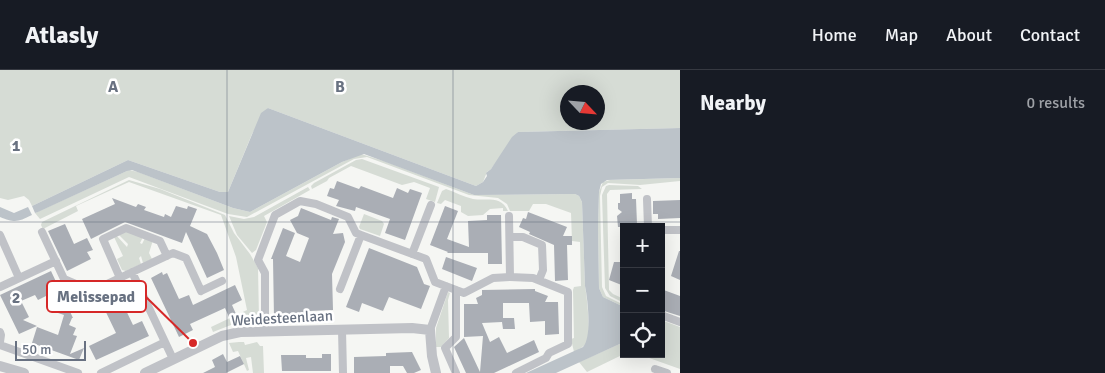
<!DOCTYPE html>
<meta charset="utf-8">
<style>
body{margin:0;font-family:Signika,sans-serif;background:#242831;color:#f1f3f6}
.controls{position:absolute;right:15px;bottom:15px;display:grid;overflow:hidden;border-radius:0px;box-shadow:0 5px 20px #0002}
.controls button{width:45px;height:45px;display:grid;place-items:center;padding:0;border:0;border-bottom:1px solid #363941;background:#171b24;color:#f1f3f6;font:25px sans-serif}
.compass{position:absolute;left:560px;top:15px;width:45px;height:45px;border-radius:50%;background:#171b24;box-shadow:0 5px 20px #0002;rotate:116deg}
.scale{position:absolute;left:15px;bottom:12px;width:71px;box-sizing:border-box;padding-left:5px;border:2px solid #687181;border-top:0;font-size:14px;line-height:18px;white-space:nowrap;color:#687181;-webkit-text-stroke:4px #fff;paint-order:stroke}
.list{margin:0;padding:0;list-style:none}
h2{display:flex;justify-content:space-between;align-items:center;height:65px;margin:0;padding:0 20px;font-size:21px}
h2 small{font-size:16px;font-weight:400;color:#9ea1a6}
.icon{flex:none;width:28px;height:28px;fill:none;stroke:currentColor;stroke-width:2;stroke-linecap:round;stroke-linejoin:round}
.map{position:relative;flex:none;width:680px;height:303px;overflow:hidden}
header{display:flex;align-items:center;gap:30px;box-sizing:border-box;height:70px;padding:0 25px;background:#171b24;border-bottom:1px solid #363941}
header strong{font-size:24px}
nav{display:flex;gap:28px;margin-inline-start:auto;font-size:18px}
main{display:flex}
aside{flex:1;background:#171b24}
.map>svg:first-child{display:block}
.green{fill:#d6dcd5;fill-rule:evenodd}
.water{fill:#bcc3c9}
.building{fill:#aaaeb5}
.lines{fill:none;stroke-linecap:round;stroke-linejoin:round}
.minor{stroke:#c0c2c7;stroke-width:8}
.tertiary{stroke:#c0c2c7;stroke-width:10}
.grid{fill:none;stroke:#687181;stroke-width:1;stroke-opacity:0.55}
.labels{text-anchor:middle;stroke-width:5;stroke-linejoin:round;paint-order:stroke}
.street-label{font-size:15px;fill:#687181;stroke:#fff}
.grid-label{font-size:16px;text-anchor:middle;font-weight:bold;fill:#687181;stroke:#fff;stroke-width:5;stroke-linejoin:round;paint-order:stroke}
.leader{fill:none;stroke:#d62828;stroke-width:2}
.callout-dot{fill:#d62828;stroke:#fff;stroke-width:2}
.callout{fill:#fff;stroke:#d62828;stroke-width:2}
.callout-label{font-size:16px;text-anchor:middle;font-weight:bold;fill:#687181}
</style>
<header>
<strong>Atlasly</strong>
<nav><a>Home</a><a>Map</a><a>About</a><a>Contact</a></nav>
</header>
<main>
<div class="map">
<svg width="680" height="303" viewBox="0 0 680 303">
<rect width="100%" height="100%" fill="#f5f6f3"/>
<path class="green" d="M0,0H680V58L518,62L491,99L487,102L483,112L476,116L268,38L252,64L228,122H220L128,90L32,136L29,130L24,126L8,130L0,128ZM568,22H598V52H568Z
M361,84L384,91L474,125L575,124L579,126L582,132L585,216C587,227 591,263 587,272C584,277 579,279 574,282L571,269L574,268L573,220L574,217L581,216L580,172L572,171L571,143L546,134H533L529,141H510L507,134L498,128L469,125L367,87L354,89L247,147L228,144L129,107L40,149L35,143L129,100L138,102L233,138L250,142L342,92Z
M362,89L439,117L435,132L426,129L430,118L414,112L402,115L351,96L329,108L327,111L312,119L311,116L314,113L356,90Z
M680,108V111L640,115L608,113L602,117L600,126L602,217L606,226L624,235V237L603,227L599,218L598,156L599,122L603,112L610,110Z
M129,110L160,119L225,145L234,163L250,184L258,198L259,249L255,253L231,255L213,262L211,257L247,240L236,187L221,145L129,112L76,136L78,141L43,159L41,155L42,152Z
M609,115L638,116L642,119L610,120L607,124L609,220L613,224L624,229V233L610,226L605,218L602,125L606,116Z
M308,117L310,120L264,146L267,152L256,180L252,183L237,165L229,146L244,149L254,147Z
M446,119C455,122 464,127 473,129C487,131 501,125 508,141H503V138L490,139L483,145L468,146L461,142V136L445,130L441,134L437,133L442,121Z
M364,144L382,151L384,154L380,166L360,159L359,157Z
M126,161L143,167L140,173L142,174L145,168L153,170L149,183L152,189L143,193L141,186L139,188L141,194L126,201L122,200L117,189L123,186L114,167L116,165L127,177L128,174L118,164Z
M448,222L450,223L448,230L449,268L441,277H436V258Z
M661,250L680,257V299L638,284H661Z
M239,272H244L245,275L257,272L260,276H263L264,303H253L251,287L246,288L249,300L247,301L238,281L233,282L229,273Z
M624,272V284L587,302L579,292Z"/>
<path class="water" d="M268,38L476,116L483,112L487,106L486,103L491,99L512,67L518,62L680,58V108L607,110L601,114L599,122L598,156L599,218L603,227L624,237V272L556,303H526L583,277C592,267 588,230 585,216L582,132L579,126L575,124L474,125L364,84L342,92L250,142L233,138L132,100L127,101L38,142L35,143L32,136L128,90L220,122H228L261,43Z
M0,137L14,143L28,137L32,145C18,152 15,153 0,147Z"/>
<path class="building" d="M337,111L359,119L361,116L393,128L397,118L408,123L410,119L422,123L405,170L385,163L390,149L356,137L355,141L336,136L339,130L327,126L330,118L334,119Z
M632,123V129H636L637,154H633V157H618L617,146L622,142L618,139V133H620V124Z
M112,128L136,137L138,134L146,137L144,140L164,147L165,144L171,147L176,136L187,139L188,136L197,139L190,156L207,164L217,183L224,200L207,208L186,162L182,173L125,152L91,169L82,149L115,134Z
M680,130V148L658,149V144H653V131Z
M445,136L458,141L447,169L469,177L468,151L487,150V145H501L502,194H488V183H447L448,182L430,175Z
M301,138L331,150L332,147L339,149L333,164L343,163L345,172L332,204L333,240L309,241V243L297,244L298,251L277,252V248H274L273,189H271L283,158L295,163L286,186L300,192L309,168L297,163L290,150L298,146Z
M528,142L567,157L563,166H572V175H567L568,210L555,211L554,175L529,164L530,162L519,157L523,148L526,149Z
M65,154L74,174L87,168L93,180L87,182L91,189L67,201L48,161Z
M369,178L417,197L424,214L430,216L421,239L389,227L383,241L362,233L359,242L346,237Z
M679,181H680V210L671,206Z
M446,187L477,198L472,211L442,199Z
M614,192H624V216L609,210Z
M51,201L73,248H72L69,255L76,258L73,265L77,266L70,284L84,278L79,290L32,273L37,257L58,265L64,245L55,242L58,231L46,226L38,230L35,225L21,231L29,247L23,250L37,256L19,264L0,225Z
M162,202L163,205L167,203L179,229L189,225L193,235L235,215L242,230L232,235L236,244L229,247L225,238L190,254L193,260L179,267L151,208Z
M125,215L132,230L123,234L133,255L142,251L149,266L96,290L89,276L116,263L102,234L85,241L78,225L101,233L99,228Z
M535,219V221L548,226L545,232H558L559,264L545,265V251L530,252L529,233H503V248H514L515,259H503L502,252L482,253L490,272L499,267L507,283L534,270L539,282L494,303H466L454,277L464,268L480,302L483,266L464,267V234H478L476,228L482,225V220Z
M661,219L680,226V246L661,240Z
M412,282L421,300L414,303H407L403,296H390V303H354V287L386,286V283Z
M223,284L227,292L240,286L244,294L226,303H203L215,297L212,290Z
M322,284H331V301H282L281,285H306V288H322Z"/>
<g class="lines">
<path class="minor" d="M647,129L648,157
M509,146L510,207
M661,160H680
M42,162L64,209L92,221L173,183L186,188L201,221L222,211
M0,165L19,208
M510,167H523L542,175L543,200L539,210
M412,184L431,135
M132,202L173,289
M120,208L103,169L126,158L160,171L167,186
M0,217L56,191
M340,219L361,165L426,189L435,212L464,223L493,208L510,207L533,208L568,222V274L549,283L546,288L516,303
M456,220V267L445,278L456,303
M661,245L680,252
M342,260L343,303
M430,260L446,216
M0,262L1,265L0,272
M265,262V203L258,190L275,145L300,131L316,134L348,147L356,163L361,165
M0,275L78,303
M655,299L667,303
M101,303L165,272"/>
<path class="tertiary" d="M0,296L24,303
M145,303L222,266L240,262L412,258L430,260L432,286L436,303"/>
</g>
<path class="grid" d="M227,0V303M453,0V303M0,152H680"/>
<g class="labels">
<g class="street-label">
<text transform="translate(282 248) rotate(-3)" y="5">Weidesteenlaan</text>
</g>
</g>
<g class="grid-label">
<text x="113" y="22">A</text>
<text x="340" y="22">B</text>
<text x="16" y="81">1</text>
<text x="16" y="233">2</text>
</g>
<path class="leader" d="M193 273L146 227"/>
<circle class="callout-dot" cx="193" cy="273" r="5"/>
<rect class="callout" x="47" y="211" width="99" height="31" rx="5"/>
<g class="callout-label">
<text x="96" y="232">Melissepad</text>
</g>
</svg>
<div class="controls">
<button>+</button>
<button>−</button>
<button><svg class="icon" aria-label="locate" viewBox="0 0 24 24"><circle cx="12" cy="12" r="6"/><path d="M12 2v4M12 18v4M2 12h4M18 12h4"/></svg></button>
</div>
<svg class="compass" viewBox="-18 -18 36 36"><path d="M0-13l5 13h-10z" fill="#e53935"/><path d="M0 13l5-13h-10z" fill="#9ea1a6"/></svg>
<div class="scale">50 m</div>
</div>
<aside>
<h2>Nearby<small>0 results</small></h2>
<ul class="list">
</ul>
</aside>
</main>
